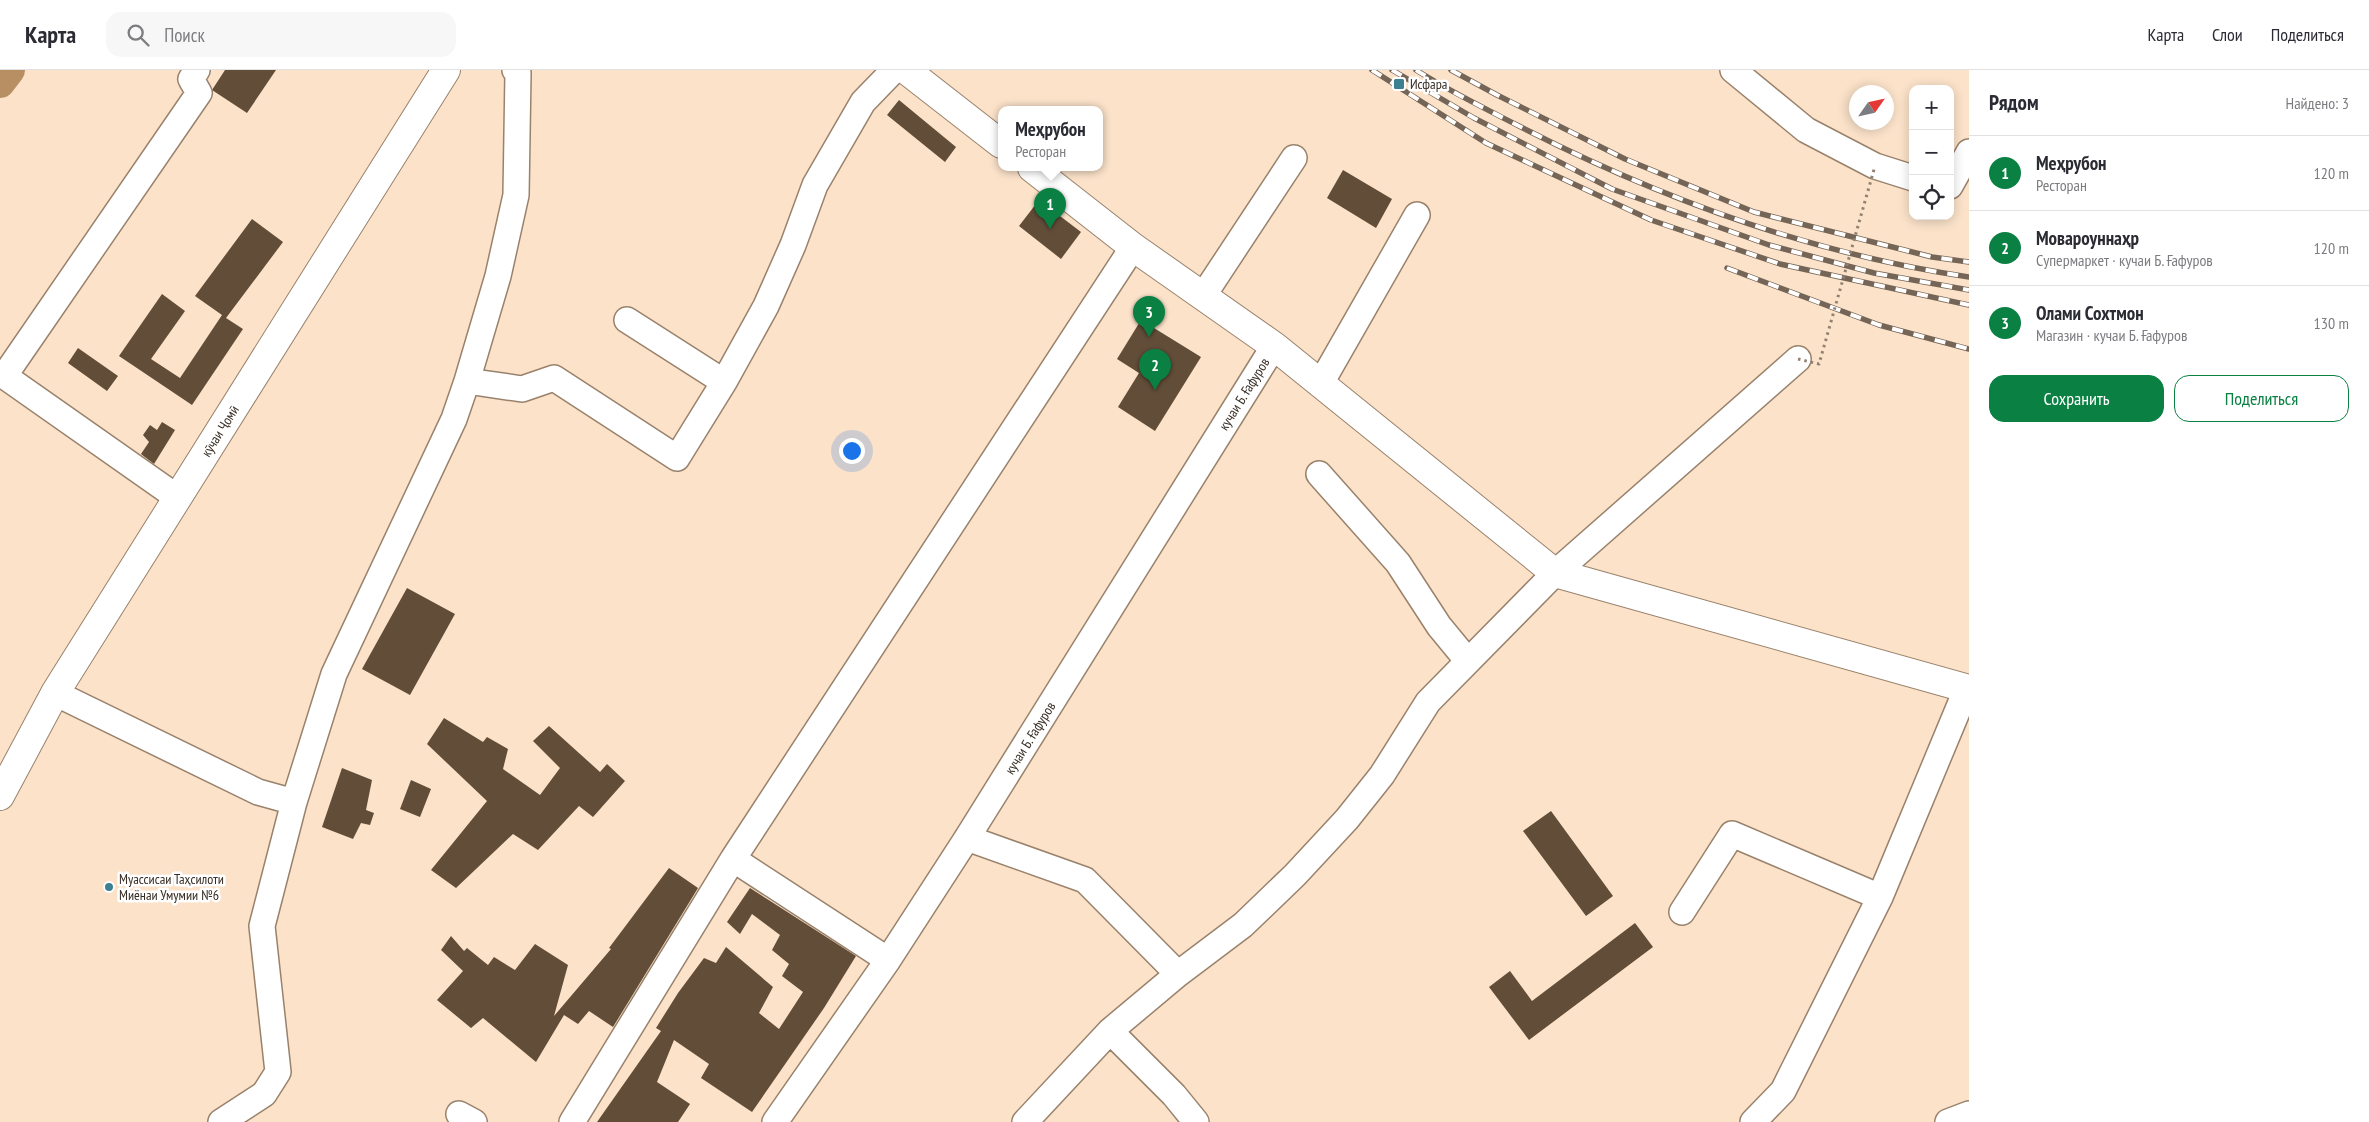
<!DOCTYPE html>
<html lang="ru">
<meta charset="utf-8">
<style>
body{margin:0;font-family:"PT Sans Narrow",sans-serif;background:#f7f7f7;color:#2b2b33}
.controls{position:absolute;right:15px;top:15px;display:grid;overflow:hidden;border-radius:10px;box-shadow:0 2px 12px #0003}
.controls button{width:45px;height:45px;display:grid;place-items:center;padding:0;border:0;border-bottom:1px solid #e1e1e2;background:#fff;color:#2b2b33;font:25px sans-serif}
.compass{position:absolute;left:1849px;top:15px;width:45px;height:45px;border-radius:50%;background:#fff;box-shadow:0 2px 12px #0003;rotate:56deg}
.you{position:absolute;left:851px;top:380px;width:18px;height:18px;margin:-12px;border:4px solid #fff;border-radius:50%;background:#1a73e8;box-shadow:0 0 0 8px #1a73e833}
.badge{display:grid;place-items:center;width:32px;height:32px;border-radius:50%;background:#0b8043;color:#fff;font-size:16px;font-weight:700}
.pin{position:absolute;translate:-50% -41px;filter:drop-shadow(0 1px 2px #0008)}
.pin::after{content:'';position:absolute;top:26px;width:18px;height:15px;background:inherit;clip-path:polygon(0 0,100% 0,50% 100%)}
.popup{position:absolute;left:998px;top:36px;width:105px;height:65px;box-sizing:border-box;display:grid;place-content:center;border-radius:10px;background:#fff;filter:drop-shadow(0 1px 4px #0005);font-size:16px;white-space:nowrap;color:#7c7c81}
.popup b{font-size:19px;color:#2b2b33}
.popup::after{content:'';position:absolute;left:50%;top:100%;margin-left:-10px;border:10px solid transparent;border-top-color:#fff}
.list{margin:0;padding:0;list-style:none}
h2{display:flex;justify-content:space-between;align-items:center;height:65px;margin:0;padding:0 20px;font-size:21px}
h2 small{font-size:16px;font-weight:400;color:#7c7c81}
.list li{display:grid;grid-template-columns:32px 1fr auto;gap:15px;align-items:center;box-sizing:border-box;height:75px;padding:0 20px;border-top:1px solid #e1e1e2}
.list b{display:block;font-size:19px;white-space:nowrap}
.list p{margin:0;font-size:16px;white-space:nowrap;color:#7c7c81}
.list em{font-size:16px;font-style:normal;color:#7c7c81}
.actions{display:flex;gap:10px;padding:15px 20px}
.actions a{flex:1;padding:11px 0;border:1px solid #0b8043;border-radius:15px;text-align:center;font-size:18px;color:#0b8043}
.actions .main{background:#0b8043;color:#fff}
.icon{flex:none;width:28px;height:28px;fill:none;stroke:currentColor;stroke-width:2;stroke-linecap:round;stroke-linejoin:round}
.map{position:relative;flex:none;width:1969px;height:1052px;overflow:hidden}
header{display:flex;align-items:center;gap:30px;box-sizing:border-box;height:70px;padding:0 25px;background:#fff;border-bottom:1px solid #e1e1e2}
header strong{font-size:24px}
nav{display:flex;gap:28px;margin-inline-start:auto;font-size:18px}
.search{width:350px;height:45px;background:#f7f7f7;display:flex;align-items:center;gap:12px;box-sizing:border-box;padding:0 18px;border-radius:15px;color:#7c7c81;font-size:19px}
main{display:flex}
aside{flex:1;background:#fff}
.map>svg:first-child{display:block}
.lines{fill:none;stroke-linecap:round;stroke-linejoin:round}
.river{stroke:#b88e63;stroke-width:30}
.building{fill:#624d38}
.minor-casing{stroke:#99826c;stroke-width:28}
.major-casing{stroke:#99826c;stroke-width:30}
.minor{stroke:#fff;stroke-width:25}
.major{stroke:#fff;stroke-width:28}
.rail-casing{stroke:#746557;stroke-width:5.5}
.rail{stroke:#fff;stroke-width:4;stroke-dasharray:11;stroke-linecap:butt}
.path-bridge{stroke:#928170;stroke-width:3;stroke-dasharray:2.5 4;stroke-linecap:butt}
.poi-dot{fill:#3d8091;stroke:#fff;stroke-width:2}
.labels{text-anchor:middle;stroke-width:5;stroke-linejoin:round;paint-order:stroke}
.poi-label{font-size:14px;fill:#372d24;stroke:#fff;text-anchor:start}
.street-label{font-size:14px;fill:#372d24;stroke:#fff}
</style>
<header>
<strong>Карта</strong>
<div class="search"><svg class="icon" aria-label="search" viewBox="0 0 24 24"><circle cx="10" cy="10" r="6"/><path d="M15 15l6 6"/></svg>Поиск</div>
<nav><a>Карта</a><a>Слои</a><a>Поделиться</a></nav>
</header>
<main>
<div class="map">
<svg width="1969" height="1052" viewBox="0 0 1969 1052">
<rect width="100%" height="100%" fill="#fbe2c9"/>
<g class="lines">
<path class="river" d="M0,13L10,0"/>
</g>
<path class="building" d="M225,0H276L247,43L212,20Z
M899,30L956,77L945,92L887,45Z
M1343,100L1392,129L1376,158L1327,128Z
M1039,130L1081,162L1061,189L1019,156Z
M252,149L283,172L226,248L243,259L192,335L119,286L162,224L185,241L151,289L180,308L222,245L195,226Z
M1141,250L1201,287L1155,361L1118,337L1139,303L1117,289Z
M78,278L118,306L107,321L68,293Z
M162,352L175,360L154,394L141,384L149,372L143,365L150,355L157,360Z
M407,518L455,544L410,625L362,599Z
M444,648L483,672L487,667L508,679L503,699L540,725L560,698L533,671L549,656L600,702L607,694L625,711L593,747L579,736L538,780L513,764L456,818L431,800L487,731L427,674Z
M342,698L372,710L366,740L374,743L370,755L361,753L353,769L322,757Z
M411,710L431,719L420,747L400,739Z
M1551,741L1613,826L1586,846L1523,761Z
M669,798L698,818L613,957L589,941L578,954L564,945L536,992L483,948L471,958L437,930L463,901L441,880L451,866L464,881L467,878L488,895L494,887L515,900L535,874L568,895L554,946L611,879L609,878Z
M750,818L856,886L824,938L752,1042L701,1008L709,994L674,970L657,1012L690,1034L678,1052H597L661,961L656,958L678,923L704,888L716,893L726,877L773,917L759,943L779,959L803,922L782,906L789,894L772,880L780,865L752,844L740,864L727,852Z
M1635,853L1653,877L1529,970L1489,917L1510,901L1532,931Z"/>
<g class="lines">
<g class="minor-casing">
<path id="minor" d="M1733,0L1806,60L1875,96L1913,108
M1950,116L1969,82
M1203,226L1294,88
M627,250L724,312
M0,303L178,428
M5,305L199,23L191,9L197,0
M467,311L522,319L554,308L677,388L724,312L766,236L793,175L815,115L863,32L894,0
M1321,313L1417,145
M1319,404L1398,493L1439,556L1467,590
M55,623L258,722L294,732
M967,768L1085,810L1178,904
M733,789L888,890
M1682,842L1732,764L1880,827
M1110,961L1174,1025L1196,1052
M459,1044L474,1052
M221,1052L264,1024L278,1002L262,856L294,732L334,604L454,349L467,311L498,206L516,125L518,3L515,0
M572,1052L733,789L1133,177
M775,1052L888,890L967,768L1274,276
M1025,1052L1110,961L1178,904L1243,855L1295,805L1347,749L1382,705L1428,632L1555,503L1798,289
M1753,1052L1783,1021L1880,827L1967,618
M1948,1052L1969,1044"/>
</g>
<g class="major-casing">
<path id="major" d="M906,0L1001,74
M1032,98L1133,177L1274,276L1555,503L1969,619
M0,726L55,623L446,0"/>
</g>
<use href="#minor" class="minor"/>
<use href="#major" class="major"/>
<g class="rail-casing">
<path id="rail" d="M1372,0L1486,73L1651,150L1780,194L1969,235
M1392,0L1474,48L1612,119L1769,175L1874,203L1969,220
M1416,0C1449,21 1484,38 1519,56C1659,128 1813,184 1969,207
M1451,0L1497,25L1625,89L1754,142L1932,187L1969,192
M1727,198L1879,255L1969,279"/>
</g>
<use href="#rail" class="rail"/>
<path class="path-bridge" d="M1798,289L1819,294L1875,96"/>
</g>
<g class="poi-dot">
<rect x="1393" y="8" width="12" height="12" rx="2.5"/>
<circle cx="109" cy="817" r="5"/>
</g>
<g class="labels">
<g class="poi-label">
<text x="1410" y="19">Исфара</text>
<text x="119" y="814">Муассисаи Таҳсилоти<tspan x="119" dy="16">Миёнаи Умумии №6</tspan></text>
</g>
<g class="street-label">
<text transform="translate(1244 324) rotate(-58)" y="5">кучаи Б. Ғафуров</text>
<text transform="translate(220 361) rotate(-58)" y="5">кӯчаи Ҷомӣ</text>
<text transform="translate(1030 668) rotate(-58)" y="5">кучаи Б. Ғафуров</text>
</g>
</g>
</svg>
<div class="controls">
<button>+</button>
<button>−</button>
<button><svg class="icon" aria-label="locate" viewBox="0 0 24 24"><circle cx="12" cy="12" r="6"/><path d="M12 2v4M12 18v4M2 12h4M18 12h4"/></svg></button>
</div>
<svg class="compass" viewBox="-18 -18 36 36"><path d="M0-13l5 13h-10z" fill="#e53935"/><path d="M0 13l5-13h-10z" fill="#7c7c81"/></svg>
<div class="you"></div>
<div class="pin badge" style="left:1050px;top:159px">1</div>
<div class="popup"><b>Меҳрубон</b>Ресторан</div>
<div class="pin badge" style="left:1155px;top:320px">2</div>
<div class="pin badge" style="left:1149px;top:267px">3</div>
</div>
<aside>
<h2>Рядом<small>Найдено: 3</small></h2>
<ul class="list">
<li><span class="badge">1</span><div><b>Меҳрубон</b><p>Ресторан</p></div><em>120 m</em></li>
<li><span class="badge">2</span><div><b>Мовароуннаҳр</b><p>Супермаркет · кучаи Б. Ғафуров</p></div><em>120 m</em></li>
<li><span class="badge">3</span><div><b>Олами Сохтмон</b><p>Магазин · кучаи Б. Ғафуров</p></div><em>130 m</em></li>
</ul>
<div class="actions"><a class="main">Сохранить</a><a>Поделиться</a></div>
</aside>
</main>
